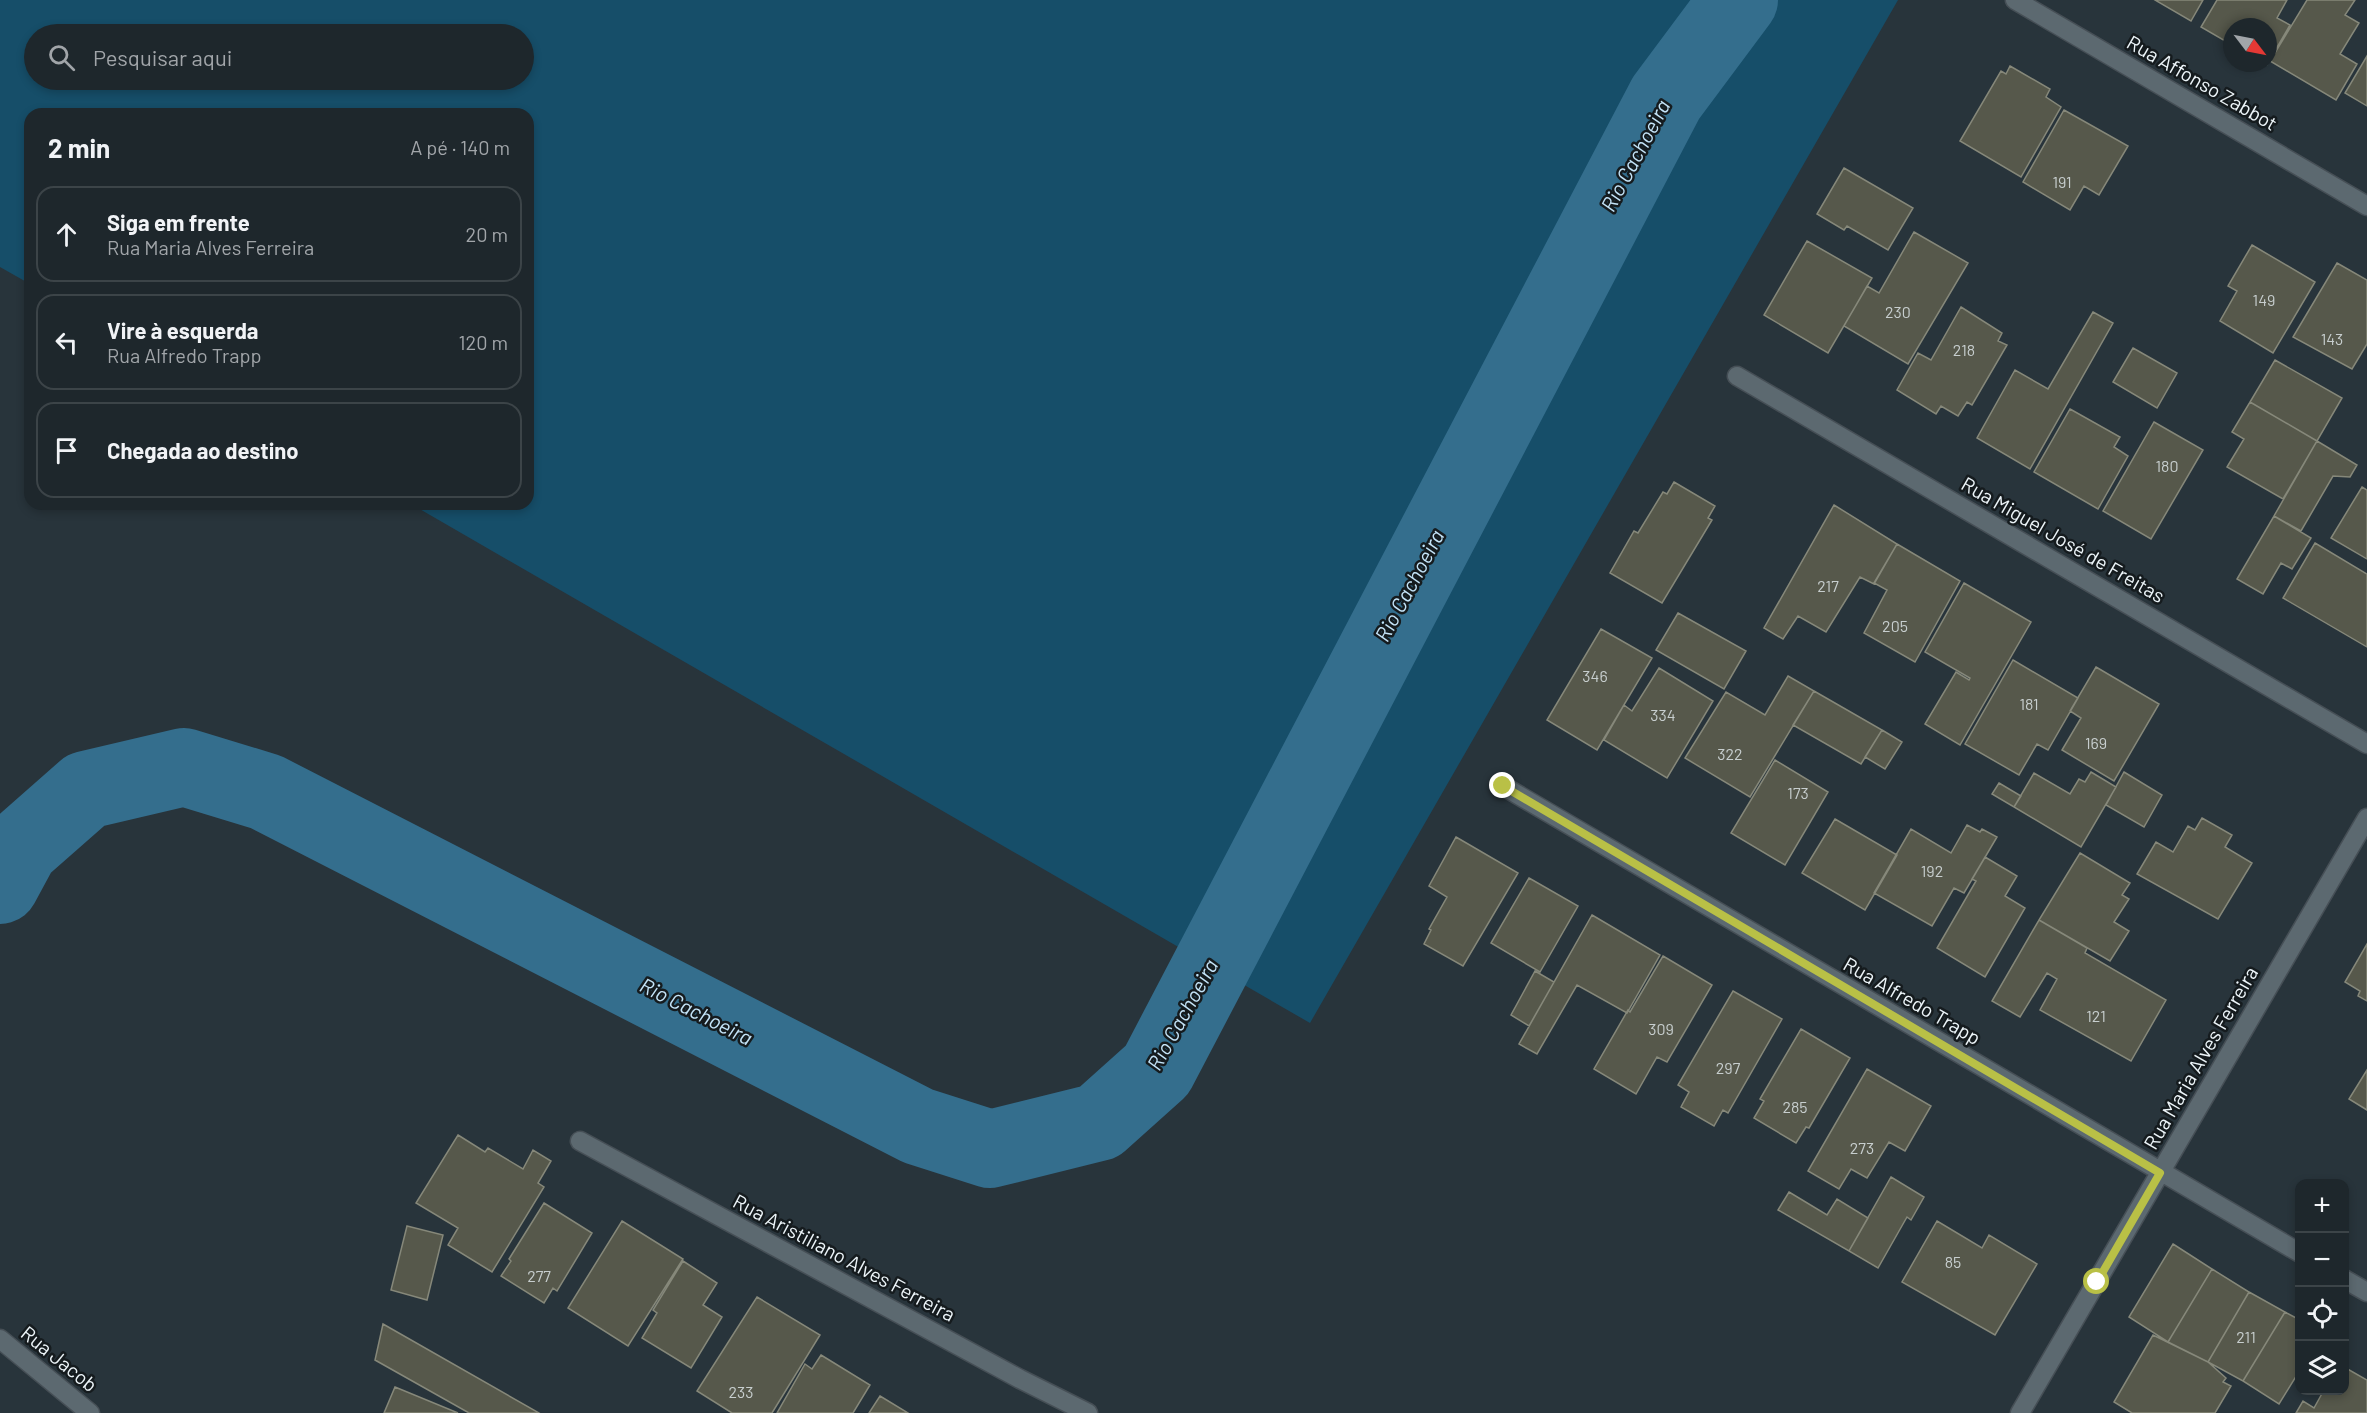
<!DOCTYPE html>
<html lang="pt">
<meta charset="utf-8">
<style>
body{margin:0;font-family:Barlow,sans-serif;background:#2b3338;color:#f1f3f6}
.controls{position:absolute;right:18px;bottom:18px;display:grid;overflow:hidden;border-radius:12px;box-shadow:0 3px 9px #0003}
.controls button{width:54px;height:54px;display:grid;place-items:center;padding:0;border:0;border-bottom:2px solid #3c4448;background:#1e272c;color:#f1f3f6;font:30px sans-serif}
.compass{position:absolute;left:2223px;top:18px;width:54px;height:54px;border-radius:50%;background:#1e272c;box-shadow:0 3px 9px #0003;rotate:122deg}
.stop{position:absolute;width:18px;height:18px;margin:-14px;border:4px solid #b9c046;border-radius:50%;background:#fff}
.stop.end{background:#b9c046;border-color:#fff;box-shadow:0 2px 6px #0008}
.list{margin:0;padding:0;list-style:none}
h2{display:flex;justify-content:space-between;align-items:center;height:78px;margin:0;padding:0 24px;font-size:26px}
h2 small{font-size:20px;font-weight:400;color:#a1a5a9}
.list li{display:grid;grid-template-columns:39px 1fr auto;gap:18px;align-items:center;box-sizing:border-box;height:96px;margin:0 12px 12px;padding:0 12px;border:2px solid #3c4448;border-radius:18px}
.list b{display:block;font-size:22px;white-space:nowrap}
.list p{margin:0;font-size:20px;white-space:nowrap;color:#a1a5a9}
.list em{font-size:20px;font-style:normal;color:#a1a5a9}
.icon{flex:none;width:33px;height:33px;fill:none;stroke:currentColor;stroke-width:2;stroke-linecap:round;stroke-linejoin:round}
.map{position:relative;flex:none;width:2367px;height:1413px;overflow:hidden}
.search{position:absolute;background:#1e272c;box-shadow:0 3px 9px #0003;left:24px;top:24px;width:510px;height:66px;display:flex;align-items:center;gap:15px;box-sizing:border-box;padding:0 21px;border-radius:33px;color:#a1a5a9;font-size:22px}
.panel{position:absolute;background:#1e272c;box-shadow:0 3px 9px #0003;left:24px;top:108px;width:510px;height:402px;border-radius:18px}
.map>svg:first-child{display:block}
.green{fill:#164e69;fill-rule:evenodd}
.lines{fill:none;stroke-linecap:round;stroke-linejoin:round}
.river{stroke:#346e8d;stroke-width:78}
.building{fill:#56584b;stroke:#86887a;stroke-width:1.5}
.minor-casing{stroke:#464f56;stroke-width:21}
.minor{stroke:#5c6970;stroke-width:18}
.route{stroke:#b9c046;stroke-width:8}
.labels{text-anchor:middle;stroke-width:5;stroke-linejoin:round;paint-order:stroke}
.number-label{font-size:16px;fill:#c7cece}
.street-label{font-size:20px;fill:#edf5f9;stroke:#151b1e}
.water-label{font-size:21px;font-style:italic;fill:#c4e4f8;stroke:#151b1e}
</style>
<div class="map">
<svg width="2367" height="1413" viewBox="0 0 2367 1413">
<rect width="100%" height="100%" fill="#28343b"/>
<path class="green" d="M0,0H1898L1310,1023L411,504H528V114H30V284L0,267ZM34,34H524V80H34Z"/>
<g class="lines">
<path class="river" d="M0,885L20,848L86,790L184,767L266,792L918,1126L990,1149L1099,1122L1157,1070L1666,98L1739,0"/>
</g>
<path class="building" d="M2155,0H2203L2191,21Z
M2217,0H2287L2277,18L2290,25L2268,63V27H2232V45L2201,27Z
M2307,0H2355L2345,15L2359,23L2340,54L2357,64L2336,100L2270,61Z
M2367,56V106L2345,93Z
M2010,66L2050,89L2046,97L2061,107L2021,177L1960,141L2001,71L2006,74Z
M2064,110L2128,146L2099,195L2084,186L2070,210L2023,182Z
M1844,168L1913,208L1888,250L1847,226L1844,230L1817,214Z
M1914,232L1968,263L1908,364L1844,326L1867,286L1879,293Z
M1807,241L1872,278L1828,353L1764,315Z
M2252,245L2315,282L2273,353L2220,321L2237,291L2228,286Z
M2337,263L2367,280V344L2352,369L2293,337Z
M1961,307L2002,333L1998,341L2007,345L1972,405L1967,402L1958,416L1941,406L1936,414L1897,390L1918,353L1931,360Z
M2093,312L2113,323L2030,469L1977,438L2015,370L2048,389Z
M2133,348L2177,373L2157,408L2113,382Z
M2275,360L2342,398L2317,441L2250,402Z
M2250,402L2317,441L2283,499L2227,467L2244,439L2232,432Z
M2070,409L2120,437L2114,447L2128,456L2098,509L2034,472Z
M2154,422L2203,450L2151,539L2103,511Z
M2317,441L2357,465L2350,477L2333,476L2301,531L2274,516Z
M1674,482L1715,506L1708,518L1712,520L1662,603L1610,573L1634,531L1638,533L1663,492L1667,494Z
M2362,487L2367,490V559L2331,538Z
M1834,505L1897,544L1874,584L1860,577L1826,632L1798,616L1783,639L1764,628Z
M2274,516L2311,538L2292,569L2281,563L2263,594L2237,579Z
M2315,543L2367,574V647L2283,598Z
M1897,544L1960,581L1915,662L1864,633L1887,590L1874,583Z
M1964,583L2031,622L1960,745L1925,724L1956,672L1969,680L1970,678L1925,652Z
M1678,613L1746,651L1724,689L1656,650Z
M1601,629L1652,658L1597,750L1547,720Z
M2013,660L2078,698L2048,750L2037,744L2019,775L1965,744Z
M2096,667L2159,704L2114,781L2062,750L2081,718L2070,711Z
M1659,668L1713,701L1667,778L1604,740L1624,705L1632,711Z
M1788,676L1814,691L1750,797L1685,758L1726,692L1765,715Z
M1814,691L1882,730L1861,764L1793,725Z
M1882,730L1902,742L1885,769L1865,757Z
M1775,760L1828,792L1785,865L1731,833Z
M2091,772L2116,787L2081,847L2014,807L2034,773L2070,794L2079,779L2085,782Z
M2124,772L2162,795L2144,827L2106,805Z
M1999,783L2021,796L2014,807L1992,794Z
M2202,818L2232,835L2225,847L2252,863L2218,919L2137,874L2156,842L2173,852L2188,826L2195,830Z
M1835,819L1897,855L1865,910L1802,873Z
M1967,825L1980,832L1982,829L1997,837L1964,893L1954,888L1932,926L1874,893L1911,829L1951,853Z
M1456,837L1518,873L1463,966L1424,944L1431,930L1429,929L1447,897L1429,886Z
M2080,853L2130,883L2122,895L2129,899L2114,922L2129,931L2110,961L2039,920Z
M1985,857L2017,876L2005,896L2025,908L1985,977L1937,948L1976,881L1972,879Z
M1529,878L1578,906L1540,972L1491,943Z
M1592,915L1660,955L1627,1013L1577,985L1537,1054L1519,1044Z
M2039,920L2087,948L2085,953L2166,1000L2131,1061L2040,1010L2057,979L2047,973L2020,1017L1992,1001Z
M2367,944V1001L2358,996L2360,991L2345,982Z
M1663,956L1712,985L1667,1062L1657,1057L1636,1094L1594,1069L1628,1010L1630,1012Z
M1535,971L1554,982L1529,1026L1511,1015Z
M1733,991L1782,1019L1728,1113L1723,1110L1714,1126L1681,1107L1689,1092L1678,1085Z
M1801,1029L1850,1058L1809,1128L1806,1127L1796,1143L1754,1118L1764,1101L1760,1099Z
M1867,1069L1931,1106L1905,1151L1889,1142L1867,1178L1851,1169L1839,1189L1808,1171Z
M2367,1070V1110L2349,1099Z
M458,1135L485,1152L488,1148L523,1169L533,1150L551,1161L538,1183L544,1187L492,1272L448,1245L458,1228L416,1203Z
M1891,1177L1924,1197L1911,1220L1907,1217L1878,1268L1849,1251Z
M1789,1192L1827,1215L1837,1199L1868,1218L1849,1251L1778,1210Z
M544,1203L592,1233L557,1291L553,1288L544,1303L501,1276L511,1261L509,1259Z
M622,1221L683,1259L628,1346L568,1308Z
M1937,1221L1982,1248L1989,1235L2037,1264L1995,1335L1902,1282Z
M407,1226L443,1235L427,1300L391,1290Z
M2173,1244L2212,1269L2168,1342L2129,1317Z
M683,1261L717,1283L703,1305L722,1317L691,1368L642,1338L657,1313L653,1310Z
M2212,1269L2249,1292L2208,1362L2168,1342Z
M2249,1292L2285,1312L2243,1381L2208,1362Z
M757,1297L820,1335L772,1413H732L697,1391Z
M2285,1312L2300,1320V1370L2279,1404L2243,1381Z
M383,1324L539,1413H469L375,1360Z
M2153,1335L2208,1362L2226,1378L2223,1382L2231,1386L2215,1413H2132L2114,1402Z
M821,1355L870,1385L853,1413H777L805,1364L812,1369Z
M2344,1367L2367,1380V1413H2296L2303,1401L2314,1408L2324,1390H2344Z
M395,1387L458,1413H384Z
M880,1396L908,1413H869Z"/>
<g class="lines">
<g class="minor-casing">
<path id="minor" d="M2015,0L2367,206
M1737,376L2367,744
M1503,786L2300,1253
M580,1141L1020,1379L1088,1413
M2344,1279L2367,1292
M0,1339L90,1413
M2020,1413L2367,818"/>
</g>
<use href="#minor" class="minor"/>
</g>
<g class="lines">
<path class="route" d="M1503,786L2160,1173L2097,1282"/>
</g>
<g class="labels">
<g class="number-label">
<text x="2062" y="188">191</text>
<text x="2264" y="306">149</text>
<text x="1898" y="318">230</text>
<text x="2332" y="345">143</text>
<text x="1964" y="356">218</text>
<text x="2167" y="472">180</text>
<text x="1828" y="592">217</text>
<text x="1895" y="632">205</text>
<text x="1595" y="682">346</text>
<text x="2029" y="710">181</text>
<text x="1663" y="721">334</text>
<text x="2096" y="749">169</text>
<text x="1730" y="760">322</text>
<text x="1798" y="799">173</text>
<text x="1932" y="877">192</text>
<text x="2096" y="1022">121</text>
<text x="1661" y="1035">309</text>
<text x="1728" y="1074">297</text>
<text x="1795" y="1113">285</text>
<text x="1862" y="1154">273</text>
<text x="1953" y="1268">85</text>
<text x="539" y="1282">277</text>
<text x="2246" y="1343">211</text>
<text x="741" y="1398">233</text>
</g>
<g class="street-label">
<text transform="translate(2202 83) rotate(30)" y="7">Rua Affonso Zabbot</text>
<text transform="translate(2063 540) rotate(30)" y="7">Rua Miguel José de Freitas</text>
<text transform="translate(1912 1001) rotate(30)" y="7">Rua Alfredo Trapp</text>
<text transform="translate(2201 1058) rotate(-60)" y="7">Rua Maria Alves Ferreira</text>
<text transform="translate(844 1258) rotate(28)" y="7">Rua Aristiliano Alves Ferreira</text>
<text transform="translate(59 1359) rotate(39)" y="7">Rua Jacob</text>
</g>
<g class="water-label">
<text transform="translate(1636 156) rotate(-62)" y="7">Rio Cachoeira</text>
<text transform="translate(1410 586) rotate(-62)" y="7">Rio Cachoeira</text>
<text transform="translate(696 1012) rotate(27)" y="7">Rio Cachoeira</text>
<text transform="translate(1183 1015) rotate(-61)" y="7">Rio Cachoeira</text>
</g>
</g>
</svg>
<div class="controls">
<button>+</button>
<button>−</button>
<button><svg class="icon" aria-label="locate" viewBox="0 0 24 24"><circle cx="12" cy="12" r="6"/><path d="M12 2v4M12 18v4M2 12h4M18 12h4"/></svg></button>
<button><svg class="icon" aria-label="layers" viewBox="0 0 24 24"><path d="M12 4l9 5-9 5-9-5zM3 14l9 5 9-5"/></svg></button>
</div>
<svg class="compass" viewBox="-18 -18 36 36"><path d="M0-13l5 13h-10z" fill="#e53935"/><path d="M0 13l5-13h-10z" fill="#a1a5a9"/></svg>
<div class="stop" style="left:2097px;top:1282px"></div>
<div class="stop end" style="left:1503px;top:786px"></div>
<div class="search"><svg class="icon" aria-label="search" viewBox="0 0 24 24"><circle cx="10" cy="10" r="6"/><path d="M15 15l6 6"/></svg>Pesquisar aqui</div>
<section class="panel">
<h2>2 min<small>A pé · 140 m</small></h2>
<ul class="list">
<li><svg class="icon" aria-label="ahead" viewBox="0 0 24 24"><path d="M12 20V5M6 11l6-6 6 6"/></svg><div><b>Siga em frente</b><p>Rua Maria Alves Ferreira</p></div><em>20 m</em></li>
<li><svg class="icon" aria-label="left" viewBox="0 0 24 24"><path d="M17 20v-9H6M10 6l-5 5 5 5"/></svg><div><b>Vire à esquerda</b><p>Rua Alfredo Trapp</p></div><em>120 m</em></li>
<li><svg class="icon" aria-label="arrive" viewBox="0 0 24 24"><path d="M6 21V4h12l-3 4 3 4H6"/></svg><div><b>Chegada ao destino</b></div></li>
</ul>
</section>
</div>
